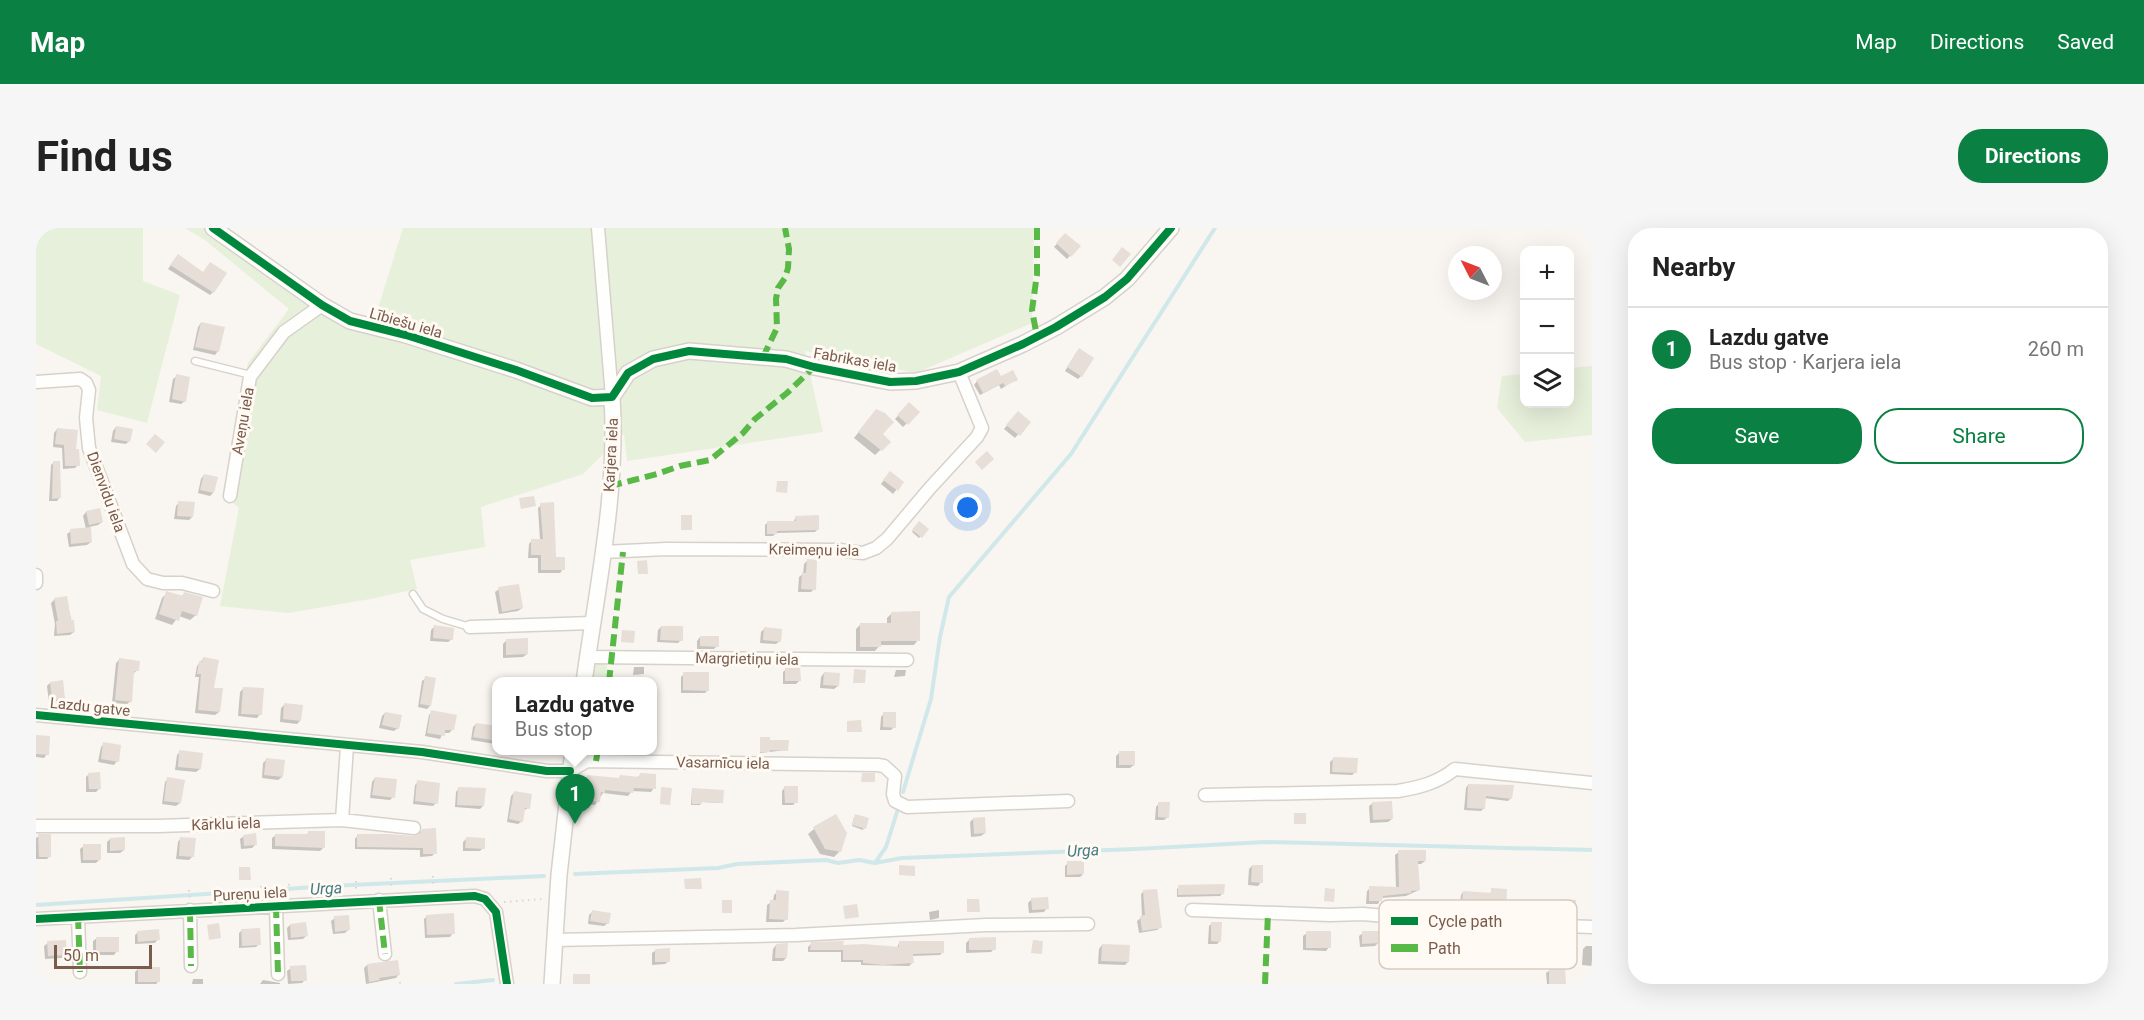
<!DOCTYPE html>
<meta charset="utf-8">
<style>
body{margin:0;font-family:Roboto,sans-serif;background:#f6f6f6;color:#222}
.controls{position:absolute;right:18px;top:18px;display:grid;overflow:hidden;border-radius:12px;box-shadow:0 6px 24px #0002}
.controls button{width:54px;height:54px;display:grid;place-items:center;padding:0;border:0;border-bottom:2px solid #e0e0e0;background:#fff;color:#222;font:30px sans-serif}
.compass{position:absolute;left:1412px;top:18px;width:54px;height:54px;border-radius:50%;background:#fff;box-shadow:0 6px 24px #0002;rotate:312deg}
.scale{position:absolute;left:18px;bottom:15px;width:98px;box-sizing:border-box;padding-left:6px;border:3px solid #7a5c4d;border-top:0;font-size:16px;line-height:21px;white-space:nowrap;color:#7a5c4d;-webkit-text-stroke:4px #fffaf3;paint-order:stroke}
.you{position:absolute;left:932px;top:280px;width:21px;height:21px;margin:-15px;border:4px solid #fff;border-radius:50%;background:#1a73e8;box-shadow:0 0 0 9px #1a73e833}
.badge{display:grid;place-items:center;width:39px;height:39px;border-radius:50%;background:#0b8043;color:#fff;font-size:20px;font-weight:700}
.pin{position:absolute;translate:-50% -50px;filter:drop-shadow(0 2px 3px #0008)}
.pin::after{content:'';position:absolute;top:32px;width:21px;height:18px;background:inherit;clip-path:polygon(0 0,100% 0,50% 100%)}
.popup{position:absolute;left:456px;top:449px;width:165px;height:78px;box-sizing:border-box;display:grid;place-content:center;border-radius:12px;background:#fff;filter:drop-shadow(0 2px 4px #0005);font-size:20px;white-space:nowrap;color:#767676}
.popup b{font-size:22px;color:#222}
.popup::after{content:'';position:absolute;left:50%;top:100%;margin-left:-12px;border:12px solid transparent;border-top-color:#fff}
.list{margin:0;padding:0;list-style:none}
h2{display:flex;justify-content:space-between;align-items:center;height:78px;margin:0;padding:0 24px;font-size:26px}
h2 small{font-size:20px;font-weight:400;color:#767676}
.list li{display:grid;grid-template-columns:39px 1fr auto;gap:18px;align-items:center;box-sizing:border-box;height:84px;padding:0 24px;border-top:2px solid #e0e0e0}
.list b{display:block;font-size:22px;white-space:nowrap}
.list p{margin:0;font-size:20px;white-space:nowrap;color:#767676}
.list em{font-size:20px;font-style:normal;color:#767676}
.actions{display:flex;gap:12px;padding:18px 24px}
.actions a{flex:1;padding:14px 0;border:2px solid #0b8043;border-radius:24px;text-align:center;font-size:21px;color:#0b8043}
.actions .main{background:#0b8043;color:#fff}
.icon{flex:none;width:33px;height:33px;fill:none;stroke:currentColor;stroke-width:2;stroke-linecap:round;stroke-linejoin:round}
.map{position:relative;flex:none;width:1556px;height:756px;overflow:hidden;border-radius:24px}
header{display:flex;align-items:center;gap:36px;box-sizing:border-box;height:84px;padding:0 30px;background:#0b8043;color:#fff}
header strong{font-size:28px}
nav{display:flex;gap:33px;margin-inline-start:auto;font-size:21px}
.intro{display:flex;align-items:center;justify-content:space-between;box-sizing:border-box;height:144px;padding:0 36px}
h1{margin:0;font-size:42px}
.button{padding:15px 27px;border-radius:24px;background:#0b8043;color:#fff;font-size:21px;font-weight:700}
main{display:flex;gap:36px;padding:0 36px}
aside{flex:1;background:#fff;border-radius:24px;box-shadow:0 6px 24px #0002}
.map>svg:first-child{display:block}
.green{fill:#e7f0db}
.shadow{fill:#0003}
.lines{fill:none;stroke-linecap:round;stroke-linejoin:round}
.stream{stroke:#d0e8ea;stroke-width:4}
.building{fill:#e6ded7}
.service-casing{stroke:#d7d1cb;stroke-width:9}
.minor-casing{stroke:#d7d1cb;stroke-width:15}
.tertiary-casing{stroke:#d7d1cb;stroke-width:18}
.path{stroke:#dcd5d0;stroke-width:2;stroke-dasharray:1.5 4.5;stroke-linecap:butt}
.service{stroke:#fefefd;stroke-width:6}
.minor{stroke:#fefefd;stroke-width:12}
.tertiary{stroke:#fefefd;stroke-width:15}
.quiet{stroke:#58b947;stroke-width:6;stroke-dasharray:12 6;stroke-linecap:butt}
.cycleway-casing{stroke:#fffaf3;stroke-width:11}
.cycleway{stroke:#00873e;stroke-width:8}
.labels{text-anchor:middle;stroke-width:6;stroke-linejoin:round;paint-order:stroke}
.street-label{font-size:15px;fill:#7a5c4d;stroke:#fffaf3}
.water-label{font-size:16px;font-style:italic;fill:#437c86;stroke:#fffaf3}
.key{fill:#fffaf3;stroke:#d7cbc1;stroke-width:1.5}
.key-label{font-size:16px;fill:#7a5c4d}
</style>
<header>
<strong>Map</strong>
<nav><a>Map</a><a>Directions</a><a>Saved</a></nav>
</header>
<div class="intro"><h1>Find us</h1><a class="button">Directions</a></div>
<main>
<div class="map">
<svg width="1556" height="756" viewBox="0 0 1556 756">
<rect width="100%" height="100%" fill="#f9f5f0"/>
<path class="green" d="M0,0H107V53L144,67L111,195L61,182L65,148L0,116Z
M149,0H172L337,104L339,90L367,0H1000L998,3L996,95L880,145L769,123L787,204L591,233L588,206L547,246L445,279L449,319L374,332L381,361L334,371L252,385L184,378L203,280L187,266L212,135L253,81L169,12Z
M1556,138V207L1489,214L1461,180L1466,148L1488,146V176H1534V140Z
M562,433L571,438V453L554,454L558,436Z"/>
<path class="shadow" d="M1029,7L1043,18L1031,31L1018,19Z
M139,31L166,45L177,64L174,67L132,41Z
M165,95L182,123L179,127L157,122L162,99Z
M1040,125L1045,148L1042,151L1029,143Z
M141,148L149,173L145,176L133,174L137,151Z
M964,150L980,151L965,161L963,157L944,167L938,157L941,153Z
M873,176L882,184L867,199L859,191Z
M840,182L845,206L853,214L839,227L818,210Z
M979,188L993,194L979,210L968,201Z
M80,199L93,213L90,216L75,214L77,203Z
M21,201L42,237L39,240L27,241L26,220L17,219L18,205Z
M18,234L24,269L21,273H13L15,237Z
M168,247L177,265L174,268L162,265L165,251Z
M851,248L866,255L857,266L845,256Z
M143,274L156,289L153,292L138,291L140,278Z
M505,277L518,331L527,341L524,345H502V330H492L493,316L496,312H504L502,280Z
M50,284L66,294L62,297L53,299L55,314L51,317L33,319L31,306L35,303L50,301L47,288Z
M760,289L781,302L779,304L740,305L737,308H729V297L731,295H757Z
M883,295L891,301L883,310L876,304Z
M771,333L778,361L775,364H762L763,349L767,346L768,336Z
M463,361L486,380L482,383L463,386L459,364Z
M131,365L145,369L148,366L160,387L154,392L143,388L136,397L119,391L126,370Z
M30,369L38,404L34,407L18,408L19,396L15,375L18,372Z
M856,385L882,412L878,417H844L839,423H820V401L825,396L851,397V390Z
M398,399L416,411L412,414L394,413L395,402Z
M625,399L645,412L642,415L621,414L622,402Z
M728,401L744,413L740,416L724,415L725,404Z
M664,409L681,418L678,421H661V413Z
M471,412L491,426L487,429L467,430V416Z
M167,431L183,484L179,487L159,485L163,449H159L161,438Z
M83,432L101,442L97,446L95,473L91,476L76,475L80,435Z
M598,439H608V446L597,447Z
M750,441L763,453L760,456H747V444Z
M860,442H870L869,448L858,449Z
M788,445L802,458L798,461L784,460L785,449Z
M648,446L672,462L669,465H645V449Z
M390,450L394,478L391,481L382,479L386,453Z
M14,455L27,470L24,474L13,475L11,458Z
M207,461L224,486L221,490L202,488L204,464Z
M249,476L264,493L261,496L244,494L245,480Z
M396,484L416,502L413,505H407L404,511L389,508L393,487Z
M349,485L362,500L358,503L343,500L346,488Z
M848,485L858,499L855,502H844L845,489Z
M440,496L461,499V514L459,516L435,512L437,499Z
M0,509L11,526L8,530L0,529Z
M725,510L732,513L751,522L724,525Z
M68,516L81,533L78,537L62,534L65,519Z
M144,524L164,541L160,544L139,542L141,527Z
M1083,525L1098,537L1094,540H1080V528Z
M231,531L246,549L242,552L226,550L227,535Z
M1297,531L1320,544L1316,547L1294,546V534Z
M53,546L64,560L60,564H50V549Z
M604,547L618,560L615,564L596,563L592,568L567,565L559,577L546,576L548,552L552,549L581,552L584,549L601,550Z
M339,550L357,569L354,572L334,570L336,554Z
M132,551L144,575L140,578L126,576L129,554Z
M382,554L400,575L397,578L377,576L379,557Z
M1432,557L1475,570L1472,573L1448,570V580L1445,583L1428,582L1430,560Z
M749,559L760,574L757,577H746V563Z
M423,560L447,578L444,581L419,579L420,564Z
M656,561L686,575L665,574L664,577H655Z
M478,565L492,580L487,583L486,593L482,596L471,594L475,568Z
M1123,575L1132,589L1128,592H1119L1120,579Z
M1337,575L1356,591L1352,594L1334,595L1333,578Z
M800,588L804,623L798,629L784,626L772,606L778,601Z
M818,589L831,591L827,602L816,598Z
M937,591L949,605L945,608L935,609L934,594Z
M387,602L399,625L396,628L384,629V622L319,621V611L322,607L378,610Z
M273,604L287,620L284,623L236,621V610L240,607L269,608Z
M3,608L14,628L11,631H0V610Z
M208,608L219,617L216,620L205,621L204,611Z
M145,610L157,628L153,632L140,631L142,614Z
M74,611L88,622L84,625H71V614Z
M430,611L447,620L444,623H427V614Z
M48,618L64,631L60,635H45L44,621Z
M1363,624L1389,633L1385,636H1381L1383,662L1370,668L1345,670L1342,676H1330L1331,663L1334,660H1360L1359,627Z
M1032,635L1047,646L1044,649H1029V638Z
M1216,638L1225,654L1222,658L1212,657L1213,641Z
M1143,659L1187,665L1184,668L1141,669V661Z
M1456,662L1469,677L1466,680L1424,676L1425,667L1427,664L1453,667Z
M1108,663L1124,699L1121,702L1103,705L1101,693L1106,689L1105,666Z
M741,664L750,691L747,694H730L731,677L737,673L738,667Z
M995,672L1011,680L1008,684L993,685L992,675Z
M903,682V690L894,692L893,684Z
M556,684L572,695L568,698L552,696L553,687Z
M391,688L417,705L414,709L389,710L388,691Z
M299,690L312,702L309,705L297,706L295,693Z
M1176,695L1184,713L1181,716H1172L1173,698Z
M254,697L271,707L267,711L252,712L251,700Z
M206,702L223,716L220,719L203,720V705Z
M102,704L122,711L119,715L99,716V707Z
M1271,705L1293,719L1290,723L1267,722V708Z
M1327,705L1342,715L1339,718L1324,719L1323,708Z
M61,710L81,723L78,727H57V713Z
M933,712L958,721L955,724L930,725V715Z
M1454,712L1465,725L1462,729H1451L1450,715Z
M12,715L29,726L26,730L9,731L8,718Z
M863,715L906,725L904,727L876,728V735L873,738L825,737V734H805V724H772V719L775,716L861,720Z
M1403,716L1425,735L1421,739H1409V729H1399V719Z
M740,717L750,730L747,733H736L737,721Z
M1066,717L1092,734L1089,737L1062,736L1063,721Z
M1550,718H1556V738L1546,737L1547,721Z
M620,722L633,733L629,736L616,737V725Z
M331,737L363,746L360,750L330,756L328,740Z
M255,740L269,752L266,755L252,756L251,743Z
M102,741L123,753L120,756H99V744Z
M1514,742L1528,756H1511L1510,745Z
M157,751H167V756H156Z
M227,752L244,755V756H224Z"/>
<g class="lines">
<path class="stream" d="M867,564L895,471L904,409L913,369L1035,226L1179,0
M839,635L850,619L861,584
M539,646L682,640L701,636L790,632L802,635L823,632L839,635L866,630L1100,621L1229,614L1556,622
M0,677L294,658L508,648
M420,756L457,752"/>
</g>
<path class="building" d="M1029,5L1045,18L1035,29L1020,15Z
M1086,19L1095,26L1084,39L1076,32Z
M142,26L167,44L174,34L191,45L178,65L134,37Z
M165,94L189,99L183,124L159,119Z
M1043,120L1058,130L1046,149L1031,139Z
M961,141L965,148L977,142L982,152L969,158L967,155L947,165L940,152Z
M140,146L154,149L150,174L136,171Z
M873,174L884,184L872,197L861,187Z
M840,181L849,185L858,194L847,206L855,214L846,223L822,204Z
M982,183L995,194L984,208L970,197Z
M80,198L97,201L94,214L78,211Z
M21,200L42,202L40,221H43L44,238H29L28,217L19,216Z
M119,206L129,214L120,225L110,216Z
M951,223L958,231L946,242L939,234Z
M17,233H24L25,270L16,271Z
M854,243L868,254L862,263L847,252Z
M168,246L182,249L178,265L164,262Z
M741,253H752L751,265L740,264Z
M498,268L500,278L485,281L483,270Z
M142,273L159,274L157,289L141,288Z
M518,274L520,329H529V342H505V327H495V311H507L504,275Z
M64,280L67,294L53,297L50,283Z
M645,287H656V302H645Z
M783,287V302L741,303V306H731V293H760L759,288Z
M883,293L893,301L886,310L876,302Z
M55,299L56,314L35,316L34,301Z
M771,331L781,332L780,362L765,361L766,344L770,345Z
M611,332L612,346H602L601,333Z
M483,356L487,380L466,384L462,359Z
M130,363L147,368L148,364L167,369L161,388L146,383L143,393L123,386Z
M31,368L35,392H38L39,404L21,406L20,393H22L18,370Z
M884,383V413H845V419H824V395H855V384Z
M398,397L418,400L417,412L397,410Z
M625,398H647V413L624,412Z
M728,399L746,401L745,414L727,412Z
M586,402L599,403L598,415L585,414Z
M664,408H683V419L664,418Z
M492,410V426L470,427V411Z
M167,429L183,432L178,460H187L184,484L162,482L165,446H161L163,433L166,434Z
M83,430L104,433L103,443H98L96,474L79,472Z
M764,439L765,453H749V440Z
M818,441L830,442L829,455H817Z
M647,444H673V463L647,462Z
M788,444L804,445L803,458L787,457Z
M389,448L400,450L395,478L384,476Z
M27,452L29,471L16,472L14,454Z
M207,459L228,460L226,487L205,486Z
M248,475L267,477L265,493L247,491Z
M395,482L421,487L418,502H409V508L391,505Z
M349,484L366,487L363,501L346,497Z
M847,484H860V500L847,499Z
M825,492L826,504H811V493Z
M440,495L461,498V513L437,509Z
M0,507L14,508L13,527L0,526Z
M724,509H734V512H753L752,523L734,522V524H724Z
M67,514L85,517L83,534L65,531Z
M143,522L167,525L165,541L142,539Z
M1083,523H1099V537H1083Z
M1297,529L1322,530L1321,545L1296,544Z
M230,530L249,532L247,549L228,547Z
M64,544L65,561H53L52,545Z
M604,545L620,546V561L598,560L597,565L569,562V565L565,564L564,574L549,573L551,547L583,550L584,547L603,549Z
M826,545H839V554H825Z
M131,549L149,552L145,575L128,573Z
M339,549L361,551L359,570L336,567Z
M381,552L404,555L402,576L379,573Z
M1432,556L1478,557L1476,571L1450,568L1449,581L1431,580Z
M748,558H762V575H749Z
M422,559L450,560L448,578L421,577Z
M625,559L636,560L634,577L624,576Z
M656,560L688,562L687,575L666,574V576H656Z
M478,563L496,566L494,581L489,580L487,594L473,591Z
M1356,573L1357,591L1337,592L1336,574Z
M1122,574H1134L1133,590L1122,589Z
M1258,585H1270V596H1258Z
M800,586L811,605L805,624L789,621L777,599Z
M819,586L833,590L830,601L816,597Z
M949,589L950,605L938,606L937,590Z
M400,600L401,626H387V620L321,619V606H353L378,608L386,604V601Z
M272,603H289V620L239,618V606H272Z
M220,605L221,617L208,618L207,607Z
M2,606H15V629H3Z
M89,609V622L74,623V610Z
M144,609L160,610L158,629L143,628Z
M430,609L449,610V621L429,620Z
M47,616H65V632H47Z
M1362,622H1390V633H1382L1384,662L1375,663V665L1347,668L1346,673H1333V658L1363,659Z
M1031,633H1048V646L1031,647Z
M863,637L879,638V648L863,647Z
M1216,637H1227V655L1215,654Z
M203,639H214L215,652H203Z
M665,650L666,661H649L648,651Z
M1189,656L1188,666L1142,667V657Z
M1289,660L1299,661L1298,674L1288,673Z
M1455,660L1471,661L1470,678L1426,674L1427,663L1455,665Z
M1121,661L1126,700L1106,703L1104,688L1109,687L1107,662Z
M740,662L753,663L752,692L733,691L734,672H740Z
M1012,669L1013,681L996,682L995,670Z
M931,671H943L944,684H931Z
M1527,671L1540,672L1538,686L1525,684Z
M686,672H696V685H686Z
M821,676L823,689L809,691L807,678Z
M556,682L575,685L573,696L554,693Z
M418,685L419,706L391,707L390,687Z
M313,687L314,702L299,704L298,688Z
M270,694L272,708L255,710L254,696Z
M1175,694H1186L1185,714L1175,713Z
M183,695L185,710L173,712L171,697Z
M224,700L225,717L206,718L205,701Z
M123,701L124,712L102,714L101,703Z
M1270,703H1295V720H1270Z
M1326,703H1344V715L1326,716Z
M60,709H83V724H60Z
M960,709V722H933V710Z
M1453,710H1466L1467,726L1454,727Z
M30,712L31,727L12,728L11,713Z
M997,712L1007,713L1006,726L995,725Z
M808,713L807,717L828,716L863,719V713H908V725L877,726L878,735L847,737L827,735V732H807V722H774L775,714Z
M1402,714H1426V736H1412V726L1402,727Z
M752,715L751,730H739L740,716Z
M1066,716L1094,717L1093,734L1065,733Z
M634,720V734H619V721Z
M362,732L364,747L343,750L344,752L333,754L331,736Z
M270,737L271,753H255L254,738Z
M102,739H124V754H102Z
M1529,740L1530,756H1513V741Z
M537,746H554V756H537Z"/>
<g class="lines">
<g class="service-casing">
<path id="service" d="M159,133L215,147
M377,366L387,381L407,391L434,399"/>
</g>
<g class="minor-casing">
<path id="minor" d="M562,0L576,169
M0,154L44,151L50,155L53,162L50,190L53,220L97,336L111,351L127,355H146L177,363
M194,268L214,149L248,104L286,77
M567,324L630,321L803,322L827,325L840,320L851,311L894,260L941,209L946,200L923,144
M0,347V355
M434,399L556,395
M551,429L871,432
M0,487L386,524L511,543H534L551,533L842,537L848,538L859,548L857,566L859,573L871,579L1032,573
M1169,567L1362,563C1385,559 1401,555 1419,541L1556,555
M306,592L311,518
M0,598H122L306,592L378,600
M343,672L349,726
M240,678L242,746
M154,682L155,738
M1156,682L1294,687L1327,686L1415,694L1556,699
M42,689L44,744
M0,691L439,668L449,671L460,684L471,756
M518,712L760,707L950,697L1052,696"/>
</g>
<g class="tertiary-casing">
<path id="tertiary" d="M177,0L286,77L314,93L370,107L480,142L556,170L576,169
M576,169L592,145L617,131L653,123L750,131L778,139L854,154L880,153L923,144L987,116L1020,99L1069,69L1091,51L1135,0
M548,454C561,360 582,264 576,169
M516,756L523,647L537,522"/>
</g>
<path class="path" d="M397,648V657
M355,650V659
M320,653V662
M253,656V665
M225,658V667
M153,662L154,672
M290,664V655
M468,674L507,671
M364,754V756"/>
<use href="#service" class="service"/>
<use href="#minor" class="minor"/>
<use href="#tertiary" class="tertiary"/>
<path class="quiet" d="M1001,0V46L996,82L1001,109
M727,129L741,100L740,71L742,60L749,50L752,40L753,21L749,0
M574,258L621,246L644,238L674,232L707,205L719,191L751,165L778,139
M573,454L587,324
M560,533L562,522
M343,672L349,726
M240,678L242,746
M154,682L155,738
M42,689L44,744
M1229,756L1232,685"/>
<g class="cycleway-casing">
<path id="cycleway" d="M177,0L286,77L314,93L370,107L480,142L556,170L576,169L592,145L617,131L653,123L750,131L778,139L854,154L880,153L923,144L987,116L1020,99L1069,69L1091,51L1135,0
M0,487L386,524L511,543H534
M0,691L439,668L449,671L460,684L471,756"/>
</g>
<use href="#cycleway" class="cycleway"/>
</g>
<g class="labels">
<g class="street-label">
<text transform="translate(370 95) rotate(16)" y="5">Lībiešu iela</text>
<text transform="translate(819 132) rotate(10)" y="5">Fabrikas iela</text>
<text transform="translate(207 193) rotate(-80)" y="5">Aveņu iela</text>
<text transform="translate(575 227) rotate(-87)" y="5">Karjera iela</text>
<text transform="translate(70 264) rotate(70)" y="5">Dienvidu iela</text>
<text transform="translate(778 322) rotate(1)" y="5">Kreimeņu iela</text>
<text transform="translate(711 431) rotate(1)" y="5">Margrietiņu iela</text>
<text transform="translate(54 479) rotate(6)" y="5">Lazdu gatve</text>
<text transform="translate(687 535) rotate(1)" y="5">Vasarnīcu iela</text>
<text transform="translate(190 596) rotate(-2)" y="5">Kārklu iela</text>
<text transform="translate(214 666) rotate(-3)" y="5">Pureņu iela</text>
</g>
<g class="water-label">
<text transform="translate(1047 622) rotate(-3)" y="6">Urga</text>
<text transform="translate(290 660) rotate(-3)" y="6">Urga</text>
</g>
</g>
<rect x="1343" y="672" width="198" height="69" rx="9" class="key"/>
<rect x="1355" y="689" width="27" height="8" fill="#00873e"/>
<rect x="1355" y="716" width="27" height="8" fill="#58b947"/>
<g class="key-label">
<text x="1392" y="699">Cycle path</text>
<text x="1392" y="726">Path</text>
</g>
</svg>
<div class="controls">
<button>+</button>
<button>−</button>
<button><svg class="icon" aria-label="layers" viewBox="0 0 24 24"><path d="M12 4l9 5-9 5-9-5zM3 14l9 5 9-5"/></svg></button>
</div>
<svg class="compass" viewBox="-18 -18 36 36"><path d="M0-13l5 13h-10z" fill="#e53935"/><path d="M0 13l5-13h-10z" fill="#767676"/></svg>
<div class="scale">50 m</div>
<div class="you"></div>
<div class="pin badge" style="left:539px;top:596px">1</div>
<div class="popup"><b>Lazdu gatve</b>Bus stop</div>
</div>
<aside>
<h2>Nearby<small></small></h2>
<ul class="list">
<li><span class="badge">1</span><div><b>Lazdu gatve</b><p>Bus stop · Karjera iela</p></div><em>260 m</em></li>
</ul>
<div class="actions"><a class="main">Save</a><a>Share</a></div>
</aside>
</main>
